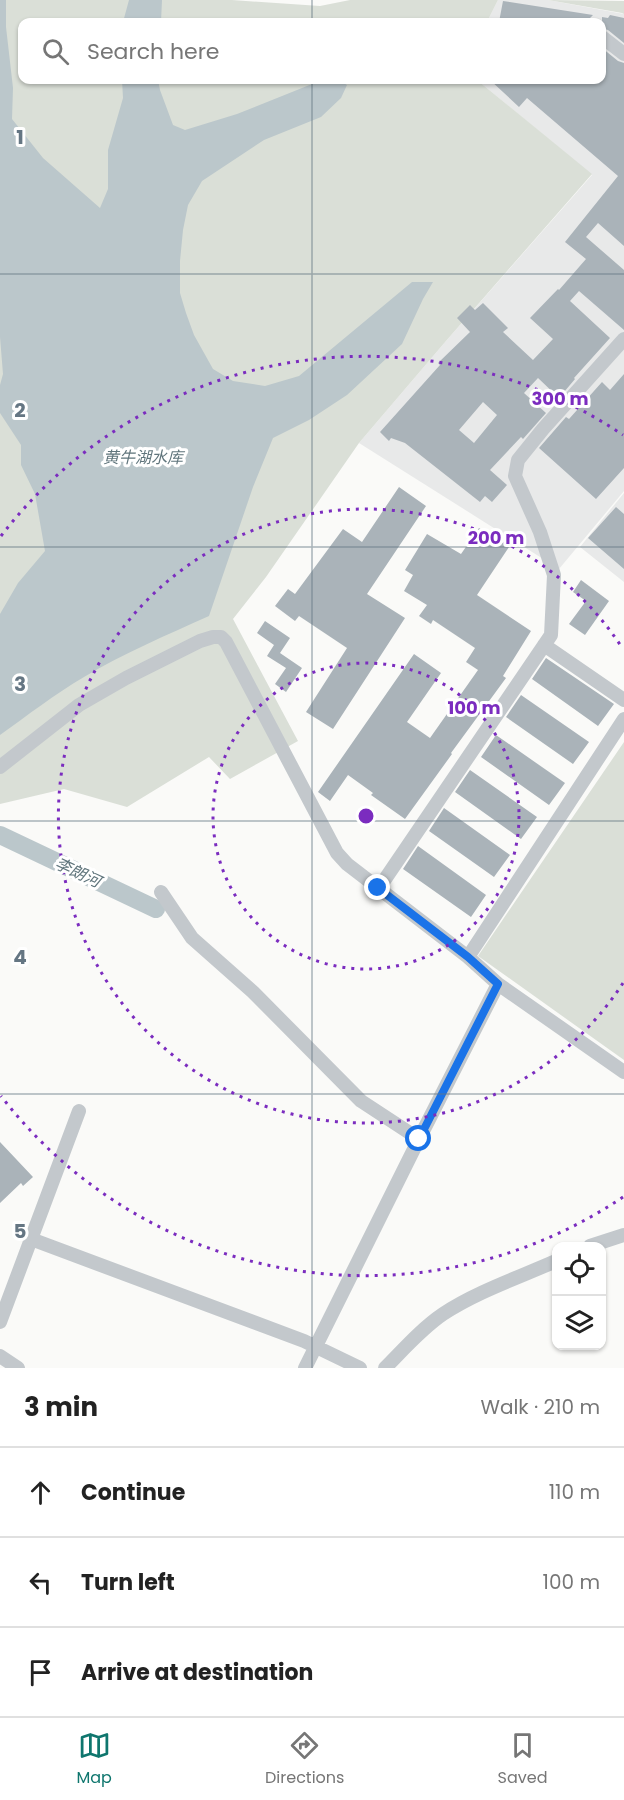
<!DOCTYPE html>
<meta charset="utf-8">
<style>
body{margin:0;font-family:Poppins,"Noto Sans SC",sans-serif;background:#f2f2f2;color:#222}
.controls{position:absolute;right:18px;bottom:18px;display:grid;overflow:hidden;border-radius:12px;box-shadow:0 2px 4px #0004}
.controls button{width:54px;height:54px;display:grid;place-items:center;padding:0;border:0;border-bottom:2px solid #e0e0e0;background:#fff;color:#222;font:30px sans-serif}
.stop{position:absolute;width:18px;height:18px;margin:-14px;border:4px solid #1a73e8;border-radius:50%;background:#fff}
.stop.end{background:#1a73e8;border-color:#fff;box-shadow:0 2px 6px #0008}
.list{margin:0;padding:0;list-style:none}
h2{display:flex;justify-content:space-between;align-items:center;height:78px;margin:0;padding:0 24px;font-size:26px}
h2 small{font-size:20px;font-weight:400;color:#767676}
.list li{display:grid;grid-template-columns:39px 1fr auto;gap:18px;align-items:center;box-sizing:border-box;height:90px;padding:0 24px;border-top:2px solid #e0e0e0}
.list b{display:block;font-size:22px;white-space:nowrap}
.list em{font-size:20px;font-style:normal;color:#767676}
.icon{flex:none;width:33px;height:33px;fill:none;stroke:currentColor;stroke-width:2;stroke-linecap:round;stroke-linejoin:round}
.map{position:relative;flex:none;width:624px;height:1368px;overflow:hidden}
.search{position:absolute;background:#fff;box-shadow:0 2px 4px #0004;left:18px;right:18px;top:18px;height:66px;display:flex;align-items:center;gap:15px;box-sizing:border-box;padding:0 21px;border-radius:12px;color:#767676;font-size:22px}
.sheet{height:348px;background:#fff}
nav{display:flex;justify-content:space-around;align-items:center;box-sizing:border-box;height:84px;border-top:2px solid #e0e0e0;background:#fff;font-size:16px;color:#767676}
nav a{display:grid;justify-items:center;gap:3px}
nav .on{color:#0f766e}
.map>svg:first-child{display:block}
.built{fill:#e8e9e9}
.green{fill:#dadfd7}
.water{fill:#bbc7cb}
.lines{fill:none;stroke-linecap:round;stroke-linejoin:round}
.river{stroke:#bbc7cb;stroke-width:18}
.building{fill:#aab3b9;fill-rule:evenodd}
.minor{stroke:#c3c8cc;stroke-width:14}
.route{stroke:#1a73e8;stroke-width:8}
.grid{fill:none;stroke:#657683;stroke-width:1.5;stroke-opacity:0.55}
.ring{fill:none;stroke:#7b2cbf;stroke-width:3;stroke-dasharray:3 6}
.labels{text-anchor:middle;stroke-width:6;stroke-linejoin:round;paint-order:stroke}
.water-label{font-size:16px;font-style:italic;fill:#60757c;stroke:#fff}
.grid-label{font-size:20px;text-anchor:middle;font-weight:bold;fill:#657683;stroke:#fff;stroke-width:6;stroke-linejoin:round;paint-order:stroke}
.centre{fill:#7b2cbf;stroke:#fff;stroke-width:3}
.ring-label{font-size:18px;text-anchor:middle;font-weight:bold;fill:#7b2cbf;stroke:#fff;stroke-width:6;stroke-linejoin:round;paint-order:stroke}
</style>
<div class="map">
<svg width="624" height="1368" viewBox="0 0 624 1368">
<rect width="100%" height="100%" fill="#fafaf8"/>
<path class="built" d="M498,0H548L624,14V491L559,569L359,443L446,341L592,175L477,80H602V22H487Z
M624,493V582L580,547Z"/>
<path class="green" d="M0,0H232L320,6L350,0H498L487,22H22V80H477L592,174L446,341L359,443L266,577L233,619L298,741L230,779L209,757L127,807L64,789L0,804Z
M548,0L624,1V14L622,13Z
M624,742V1060L478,956Z"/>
<path class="water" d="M0,0H6V27L13,88L12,119L43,158L100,208L108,189V150L123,98L122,80H158L160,90L173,125L185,130L237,114L312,84L328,80H339L347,85L341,98L321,117L264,140L202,181L188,205L183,230L180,261V293L186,313L194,335L213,369L233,381L265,386L299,376L412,282H433L423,299L402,344L347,395L309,420L273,438L253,487L209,616C167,635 124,653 84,677C55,694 28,715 0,735V614L18,583L45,551L35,494L21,465V445L0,413V385L3,374L0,337Z
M129,0H162L161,22H123Z"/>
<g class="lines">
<path class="river" d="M0,835L156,909"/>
</g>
<path class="building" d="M503,1L593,15L586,22H499Z
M610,15L624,18V43L608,30L602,28V17L608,18Z
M602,48L618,61L624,63V246L598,223L586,237L624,270V330L579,291L570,301L610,338L574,378L575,379L559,398L538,378L524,393L546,413L523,439L521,437L490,470L507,485L492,502L485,496L480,502L405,443L391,438L389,441L380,432L440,365L438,363L470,332L457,318L470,305L475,310L483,303L508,328L503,332L533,360L553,339L530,318L558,289L559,290L586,259L565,242L618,176L527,98L519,107L490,80H602ZM483,402L497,415L474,443L459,430Z
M624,374V468L596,499L539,448L566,417L569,419L602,382L610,390Z
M399,487L426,506L367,594L405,618L333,729L306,712L347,648L299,616L295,621L275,606L288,589L295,594L343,529L362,542Z
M616,507L624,514V569L588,538Z
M479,528L509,547L477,595L531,631L503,676L506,678L451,753L452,754L405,819L371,795L373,793L348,775L330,801L318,792L414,654L441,673L407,722L430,738L478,670L466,662L475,648L433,620L431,624L419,616L427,605L404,591L413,575L405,570L427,534L461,554Z
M581,580L609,601L585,635L569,624L586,601L573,592Z
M265,621L290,638L280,653L302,668L286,692L275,684L286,668L267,656L274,645L257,633Z
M546,658L614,704L598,726L532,679Z
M521,695L589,742L573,764L506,717Z
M496,735L565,783L549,805L481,757Z
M470,770L537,817L521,839L455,792Z
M444,808L510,855L494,877L429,831Z
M418,846L486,895L471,917L403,869Z
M0,1142L33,1177L23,1186L21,1183L0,1203Z"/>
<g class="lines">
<path class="minor" d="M602,37L624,54
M544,645L624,700
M0,767L79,705L126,678L200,641L213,637H221L226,642L337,853L347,864L468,957L498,984L624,1072
M379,888L551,635L554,575L540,532L515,476L518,460L543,429L624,339
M161,892L192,938L253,992L361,1101L419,1139L305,1368
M468,957L624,719
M419,1139L498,984
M31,1239L304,1341L360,1368
M590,1246L624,1235
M0,1322L79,1111
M0,1356L18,1368
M385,1368C403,1350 421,1329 443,1314C476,1292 520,1277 556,1261"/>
</g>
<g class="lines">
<path class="route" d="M378,888L468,957L498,984L419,1139"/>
</g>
<path class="grid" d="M312,0V22M312,80V1368M0,274H624M0,547H624M0,821H624M0,1094H624"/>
<g class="ring">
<circle cx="366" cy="816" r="153"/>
<path d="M623 983A307 307 0 1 1 623 649"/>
<path d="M623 1197A460 460 0 0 1 1 1096M1 536A460 460 0 0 1 623 435"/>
</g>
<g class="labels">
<g class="water-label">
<text x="143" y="463">黄牛湖水库</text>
<text transform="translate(78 872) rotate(25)" y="6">李朗河</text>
</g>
</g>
<g class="grid-label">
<text x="20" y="144">1</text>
<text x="20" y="417">2</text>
<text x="20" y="691">3</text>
<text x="20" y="964">4</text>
<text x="20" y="1238">5</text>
</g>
<circle cx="366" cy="816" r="9" class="centre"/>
<g class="ring-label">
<text x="560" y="405">300 m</text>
<text x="496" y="544">200 m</text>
<text x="474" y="714">100 m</text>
</g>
</svg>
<div class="controls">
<button><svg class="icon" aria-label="locate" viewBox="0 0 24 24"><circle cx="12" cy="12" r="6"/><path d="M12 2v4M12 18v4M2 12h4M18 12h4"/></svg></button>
<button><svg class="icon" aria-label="layers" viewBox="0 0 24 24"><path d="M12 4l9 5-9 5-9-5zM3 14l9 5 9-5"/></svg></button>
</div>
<div class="stop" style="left:419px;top:1139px"></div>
<div class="stop end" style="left:378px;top:888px"></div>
<div class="search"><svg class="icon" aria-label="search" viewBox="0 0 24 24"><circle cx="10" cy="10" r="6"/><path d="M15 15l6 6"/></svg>Search here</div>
</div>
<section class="sheet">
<h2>3 min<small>Walk · 210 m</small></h2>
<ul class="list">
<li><svg class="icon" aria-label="ahead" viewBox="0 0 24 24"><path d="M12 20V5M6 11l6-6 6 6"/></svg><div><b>Continue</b></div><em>110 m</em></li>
<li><svg class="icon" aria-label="left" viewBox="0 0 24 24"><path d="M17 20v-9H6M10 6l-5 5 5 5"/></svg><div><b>Turn left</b></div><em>100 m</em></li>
<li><svg class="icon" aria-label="arrive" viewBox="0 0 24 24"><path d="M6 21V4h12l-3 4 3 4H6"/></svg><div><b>Arrive at destination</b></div></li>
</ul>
</section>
<nav>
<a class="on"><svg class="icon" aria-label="map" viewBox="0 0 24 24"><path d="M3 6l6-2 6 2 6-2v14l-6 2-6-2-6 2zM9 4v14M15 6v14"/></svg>Map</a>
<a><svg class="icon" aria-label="directions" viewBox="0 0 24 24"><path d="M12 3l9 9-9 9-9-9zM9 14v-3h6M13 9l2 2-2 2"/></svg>Directions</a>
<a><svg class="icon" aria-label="saved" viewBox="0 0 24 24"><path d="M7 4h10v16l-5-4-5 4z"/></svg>Saved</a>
</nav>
